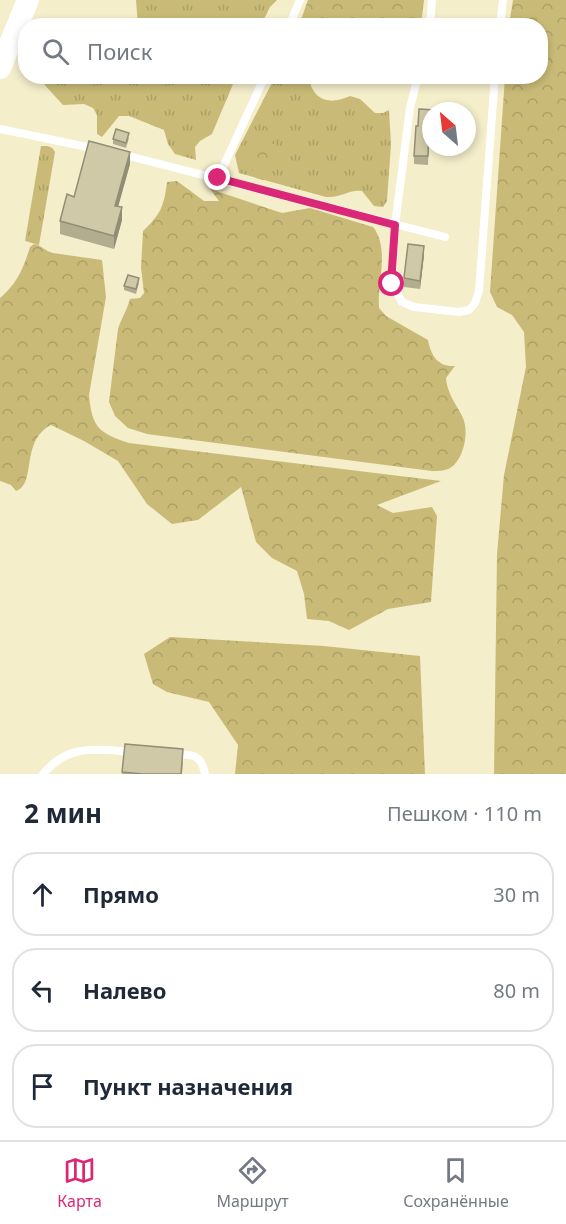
<!DOCTYPE html>
<html lang="ru">
<meta charset="utf-8">
<style>
body{margin:0;font-family:"Noto Sans",sans-serif;background:#f6f6f7;color:#1f2937}
.compass{position:absolute;left:422px;top:102px;width:54px;height:54px;border-radius:50%;background:#fff;box-shadow:0 3px 9px #0003;rotate:332deg}
.stop{position:absolute;width:18px;height:18px;margin:-14px;border:4px solid #db2777;border-radius:50%;background:#fff}
.stop.end{background:#db2777;border-color:#fff;box-shadow:0 2px 6px #0008}
.list{margin:0;padding:0;list-style:none}
h2{display:flex;justify-content:space-between;align-items:center;height:78px;margin:0;padding:0 24px;font-size:26px}
h2 small{font-size:20px;font-weight:400;color:#747a83}
.list li{display:grid;grid-template-columns:39px 1fr auto;gap:18px;align-items:center;box-sizing:border-box;height:84px;margin:0 12px 12px;padding:0 12px;border:2px solid #e0e1e3;border-radius:24px}
.list b{display:block;font-size:22px;white-space:nowrap}
.list em{font-size:20px;font-style:normal;color:#747a83}
.icon{flex:none;width:33px;height:33px;fill:none;stroke:currentColor;stroke-width:2;stroke-linecap:round;stroke-linejoin:round}
.map{position:relative;flex:none;width:566px;height:774px;overflow:hidden}
.search{position:absolute;background:#fff;box-shadow:0 3px 9px #0003;left:18px;right:18px;top:18px;height:66px;display:flex;align-items:center;gap:15px;box-sizing:border-box;padding:0 21px;border-radius:24px;color:#747a83;font-size:22px}
.sheet{height:366px;background:#fff}
nav{display:flex;justify-content:space-around;align-items:center;box-sizing:border-box;height:84px;border-top:2px solid #e0e1e3;background:#fff;font-size:16px;color:#747a83}
nav a{display:grid;justify-items:center;gap:3px}
nav .on{color:#db2777}
.map>svg:first-child{display:block}
.grass{fill:url(#grass-tufts)}
.forest{fill:url(#forest-crowns)}
.lines{fill:none;stroke-linecap:round;stroke-linejoin:round}
.lane{stroke:#fff;stroke-width:8}
.secondary{stroke:#fff;stroke-width:22}
.wall{fill:#b3ad90}
.shaded-wall{fill:#928d75}
.building{fill:#d0c9a7;stroke:#928d75;stroke-width:1.5}
.route{stroke:#db2777;stroke-width:8}
</style>
<div class="map">
<svg width="566" height="774" viewBox="0 0 566 774">
<defs>
<pattern id="grass-tufts" width="24" height="20" patternUnits="userSpaceOnUse" patternTransform="scale(1.5)"><rect width="24" height="20" fill="#c9bb77"/><path d="M3 7l-1-3M5 7V3M7 7l1-3M15 17l-1-3M17 17v-4M19 17l1-3" fill="none" stroke="#aca066"/></pattern>
<pattern id="forest-crowns" width="20" height="18" patternUnits="userSpaceOnUse" patternTransform="scale(1.5)"><rect width="20" height="18" fill="#c9bb77"/><path d="M2 6a3 3 0 1 1 6 0M12 15a3 3 0 1 1 6 0" fill="none" stroke="#aca066"/></pattern>
</defs>
<rect width="100%" height="100%" fill="#f4eecb"/>
<path class="grass" d="M136,0H277L270,7L261,25L138,26Z
M34,77H236L212,134L200,141L195,147L196,160L175,154L168,144L164,130L129,116H119L102,137L97,134V115L93,108L84,104L63,105L42,82Z
M275,77H306C310,82 312,90 316,94C326,104 339,101 350,96L360,99L375,113H383L389,110L391,144L387,201L383,207L374,206L362,191C348,189 343,198 326,197L239,173L235,155Z
M41,146C48,146 52,146 55,152L39,245L25,241Z"/>
<path class="forest" d="M308,0H424L421,25H299Z
M513,0H566V774H494L497,554L504,475L526,367L524,332L512,315L497,307L490,292L505,77L540,76V26L509,25Z
M266,124C280,147 279,158 263,180L256,178L252,170L254,155Z
M177,181L204,201H219L210,189L282,213L310,208L373,227C390,248 377,283 379,308L386,316L428,340C431,356 438,367 455,366L446,378C447,393 456,404 462,416C470,430 464,460 450,468C445,471 438,471 432,471L147,434L128,428L115,416L109,402L118,329C121,319 127,310 130,299L140,298L144,293L141,268L143,231C161,214 164,206 167,182Z
M34,244C41,245 45,251 53,253L102,260L106,297L89,395C92,428 99,433 129,443L441,481L377,505L393,513L432,507L437,516L431,602L388,609L349,630L329,621L307,619L304,594L297,571L272,558L256,542L241,487L198,520L172,524L147,504L118,461L84,441L51,425C20,441 37,484 16,491L11,485L0,481V298C17,284 24,267 30,247Z
M170,637L324,646L420,656L425,774H235L238,745L209,702L167,692L153,684L144,654Z"/>
<g class="lines">
<path class="lane" d="M289,26L300,0
M430,26L432,0
M500,26L503,0
M418,76L410,108L395,225L392,284L402,302L414,307L459,312L469,310L475,303L479,291L495,76
M0,129L97,149
M121,154L445,237
M218,178L265,76
M172,754C190,755 201,752 205,774
M43,774C70,742 98,750 135,752"/>
<path class="secondary" d="M0,68L28,0"/>
</g>
<path class="wall" d="M431,111V137H429L428,165L414,164V156L418,126Z
M129,138L126,148L113,144V139Z
M130,164L118,206L122,220L114,249L60,234V221L74,197Z
M424,255L420,289L404,287V278Z
M139,283L136,294L124,290V286Z
M125,744L183,762L182,774H122Z"/>
<path class="shaded-wall" d="M130,152V164L115,218V206Z
M122,207V220L114,249V236Z
M424,246V255L420,289V281Z"/>
<path class="building" d="M419,109L435,110V111H431V128H429L428,156H414L416,126H418Z
M116,129L129,133L126,143L113,139Z
M89,141L130,152L115,206L122,207L114,236L60,221L67,194L74,197Z
M408,244L424,246L420,281L404,278Z
M128,275L139,278L136,289L124,286Z
M125,744L183,749L181,774H143L122,772Z"/>
<g class="lines">
<path class="route" d="M218,178L395,225L392,269V284"/>
</g>
</svg>
<svg class="compass" viewBox="-18 -18 36 36"><path d="M0-13l5 13h-10z" fill="#e53935"/><path d="M0 13l5-13h-10z" fill="#747a83"/></svg>
<div class="stop" style="left:392px;top:284px"></div>
<div class="stop end" style="left:218px;top:178px"></div>
<div class="search"><svg class="icon" aria-label="search" viewBox="0 0 24 24"><circle cx="10" cy="10" r="6"/><path d="M15 15l6 6"/></svg>Поиск</div>
</div>
<section class="sheet">
<h2>2 мин<small>Пешком · 110 m</small></h2>
<ul class="list">
<li><svg class="icon" aria-label="ahead" viewBox="0 0 24 24"><path d="M12 20V5M6 11l6-6 6 6"/></svg><div><b>Прямо</b></div><em>30 m</em></li>
<li><svg class="icon" aria-label="left" viewBox="0 0 24 24"><path d="M17 20v-9H6M10 6l-5 5 5 5"/></svg><div><b>Налево</b></div><em>80 m</em></li>
<li><svg class="icon" aria-label="arrive" viewBox="0 0 24 24"><path d="M6 21V4h12l-3 4 3 4H6"/></svg><div><b>Пункт назначения</b></div></li>
</ul>
</section>
<nav>
<a class="on"><svg class="icon" aria-label="map" viewBox="0 0 24 24"><path d="M3 6l6-2 6 2 6-2v14l-6 2-6-2-6 2zM9 4v14M15 6v14"/></svg>Карта</a>
<a><svg class="icon" aria-label="directions" viewBox="0 0 24 24"><path d="M12 3l9 9-9 9-9-9zM9 14v-3h6M13 9l2 2-2 2"/></svg>Маршрут</a>
<a><svg class="icon" aria-label="saved" viewBox="0 0 24 24"><path d="M7 4h10v16l-5-4-5 4z"/></svg>Сохранённые</a>
</nav>
